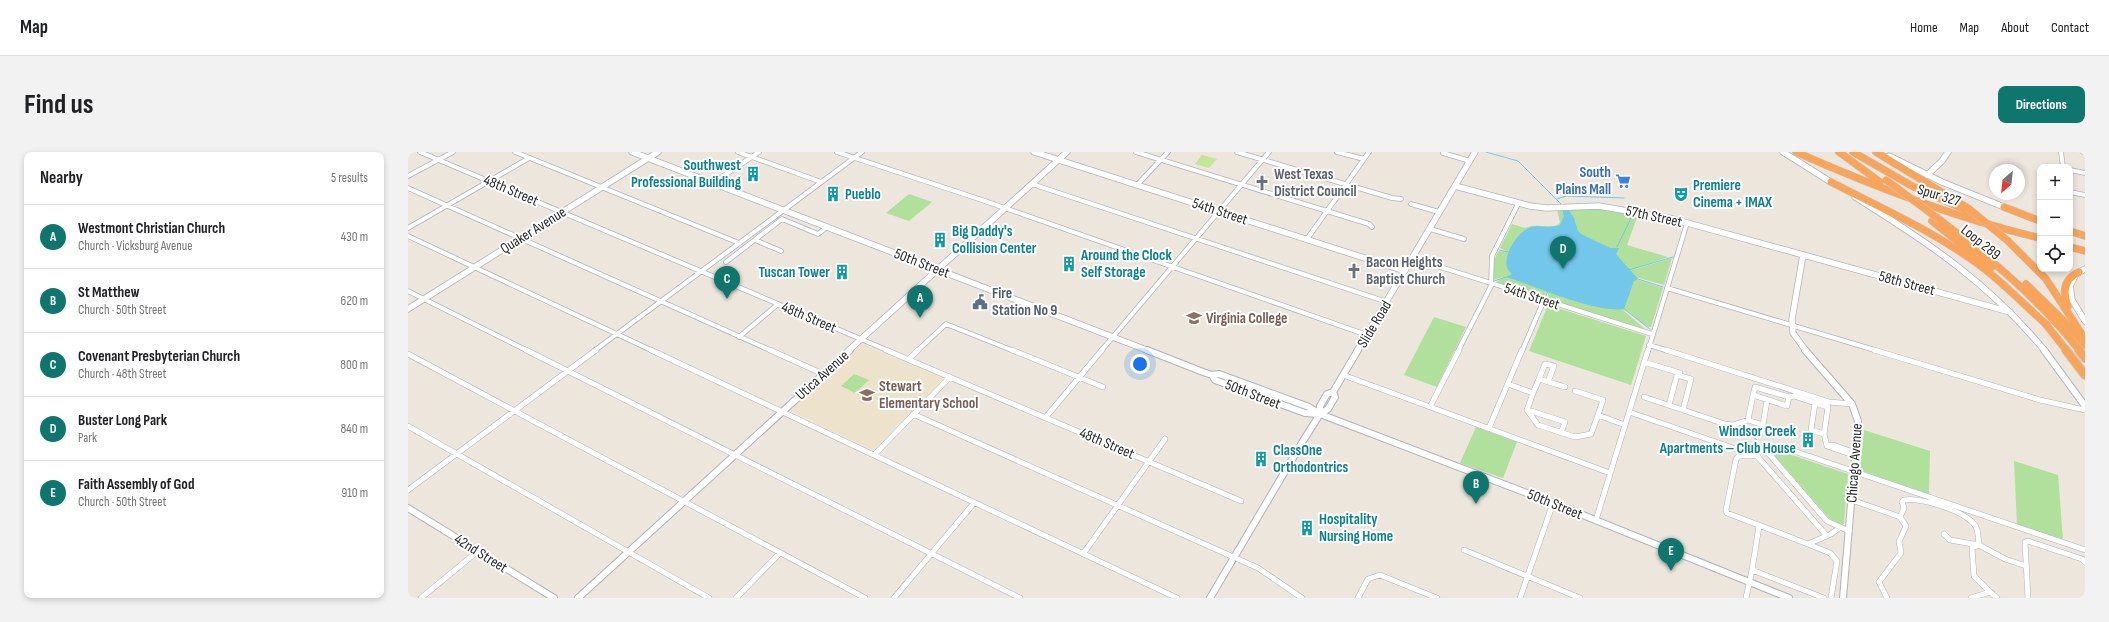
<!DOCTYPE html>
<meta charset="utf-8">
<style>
body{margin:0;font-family:"Sofia Sans Condensed",sans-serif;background:#f2f2f2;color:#202124}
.controls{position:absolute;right:12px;top:12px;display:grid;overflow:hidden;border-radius:8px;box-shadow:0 2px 6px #0003}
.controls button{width:36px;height:36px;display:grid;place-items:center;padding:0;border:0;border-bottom:1px solid #e0e0e0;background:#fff;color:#202124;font:20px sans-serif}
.compass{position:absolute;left:1581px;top:12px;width:36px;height:36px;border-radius:50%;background:#fff;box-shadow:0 2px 6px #0003;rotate:207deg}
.you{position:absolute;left:732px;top:212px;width:14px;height:14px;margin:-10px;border:3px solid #fff;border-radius:50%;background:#1a73e8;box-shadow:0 0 0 6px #1a73e833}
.badge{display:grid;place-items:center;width:26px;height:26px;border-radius:50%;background:#0f766e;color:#fff;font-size:13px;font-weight:700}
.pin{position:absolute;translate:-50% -33px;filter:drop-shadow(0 1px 2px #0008)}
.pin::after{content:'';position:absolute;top:21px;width:14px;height:12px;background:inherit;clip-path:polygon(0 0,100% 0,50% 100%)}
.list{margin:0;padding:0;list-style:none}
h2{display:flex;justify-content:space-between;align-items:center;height:52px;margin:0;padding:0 16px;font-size:17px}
h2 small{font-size:13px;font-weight:400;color:#757577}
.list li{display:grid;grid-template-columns:26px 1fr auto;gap:12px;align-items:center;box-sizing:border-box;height:64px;padding:0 16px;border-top:1px solid #e0e0e0}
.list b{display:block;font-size:15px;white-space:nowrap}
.list p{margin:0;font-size:13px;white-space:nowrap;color:#757577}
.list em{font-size:13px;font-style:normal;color:#757577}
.icon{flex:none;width:22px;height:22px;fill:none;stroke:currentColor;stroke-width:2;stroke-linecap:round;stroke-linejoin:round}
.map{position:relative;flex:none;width:1677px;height:446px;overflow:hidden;border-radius:8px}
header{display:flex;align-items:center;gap:24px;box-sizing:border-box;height:56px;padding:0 20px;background:#fff;border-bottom:1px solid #e0e0e0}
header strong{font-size:19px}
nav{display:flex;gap:22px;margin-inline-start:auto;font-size:14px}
.intro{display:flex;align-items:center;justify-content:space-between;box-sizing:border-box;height:96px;padding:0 24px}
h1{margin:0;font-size:28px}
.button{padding:10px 18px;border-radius:8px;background:#0f766e;color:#fff;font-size:14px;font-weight:700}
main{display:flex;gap:24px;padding:0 24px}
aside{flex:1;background:#fff;border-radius:8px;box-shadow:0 2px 6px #0003}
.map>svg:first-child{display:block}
.education{fill:#ede3cc}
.green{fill:#b0e09b}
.pitch{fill:#c3e797}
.water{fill:#73c7ea}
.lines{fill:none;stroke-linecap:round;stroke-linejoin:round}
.stream{stroke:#73c7ea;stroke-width:1}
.street-far1-casing{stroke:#b0b2bd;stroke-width:5.5}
.street-casing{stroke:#b0b2bd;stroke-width:6}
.secondary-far1-casing{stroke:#b0b2bd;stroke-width:7}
.secondary-casing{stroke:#b0b2bd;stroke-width:8}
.highway-far1-casing{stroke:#c8c8c8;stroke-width:8}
.highway-casing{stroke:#c8c8c8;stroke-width:10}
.street-far1{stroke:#fff;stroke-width:4}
.street{stroke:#fff;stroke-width:5}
.secondary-far1{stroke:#fff;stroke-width:5.5}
.secondary{stroke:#fff;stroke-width:6}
.highway-far1{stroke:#f8a45b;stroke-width:7}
.highway{stroke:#f8a45b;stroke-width:8}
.highway-bridge-casing{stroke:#c8c8c8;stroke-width:8;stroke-linecap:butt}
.highway-bridge{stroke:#f8a45b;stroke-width:7}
.labels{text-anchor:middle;stroke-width:4;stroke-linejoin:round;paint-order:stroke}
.culture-label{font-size:15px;font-weight:bold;fill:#0d838f;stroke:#fff;text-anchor:start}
.shop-label{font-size:15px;font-weight:bold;fill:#366cbe;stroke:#fff;text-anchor:end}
.worship-label{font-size:15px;font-weight:bold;fill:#5b616d;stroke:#fff;text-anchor:start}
.street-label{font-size:15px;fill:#2a2a2a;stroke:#fff}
.service-label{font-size:15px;font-weight:bold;fill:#4e5e75;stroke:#fff;text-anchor:start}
.education-label{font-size:15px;font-weight:bold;fill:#785e54;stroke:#fff;text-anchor:start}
</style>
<header>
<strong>Map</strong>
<nav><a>Home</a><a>Map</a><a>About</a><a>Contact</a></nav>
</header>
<div class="intro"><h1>Find us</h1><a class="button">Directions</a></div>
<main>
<aside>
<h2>Nearby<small>5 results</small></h2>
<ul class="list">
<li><span class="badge">A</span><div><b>Westmont Christian Church</b><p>Church · Vicksburg Avenue</p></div><em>430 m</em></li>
<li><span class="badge">B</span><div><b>St Matthew</b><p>Church · 50th Street</p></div><em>620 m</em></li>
<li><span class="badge">C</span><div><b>Covenant Presbyterian Church</b><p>Church · 48th Street</p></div><em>800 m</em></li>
<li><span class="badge">D</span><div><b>Buster Long Park</b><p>Park</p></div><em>840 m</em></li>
<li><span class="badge">E</span><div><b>Faith Assembly of God</b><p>Church · 50th Street</p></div><em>910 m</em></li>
</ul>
</aside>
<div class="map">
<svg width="1677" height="446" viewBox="0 0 1677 446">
<rect width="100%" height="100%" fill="#ece6dd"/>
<path class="education" d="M453,192L534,226L533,229L465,298L382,259Z"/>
<path class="green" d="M501,42L524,50L501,69L478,61Z
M1187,55L1224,62L1223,67L1226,63H1230L1219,93L1260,105L1221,119L1264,106L1256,133L1231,126L1228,127L1255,136L1243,175C1232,174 1223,157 1215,158L1238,178L1140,147V139L1135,145L1088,130L1098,124L1085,128L1086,109L1090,99L1100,100L1092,96L1104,72L1117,76C1128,70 1143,79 1152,71L1149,57Z
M1140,153L1238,184L1223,233L1121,199Z
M1026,165L1058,175L1029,235L996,223Z
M446,222L461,228L447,241L433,234Z
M1068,275L1109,290L1095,326L1052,311Z
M1456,278L1522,299L1521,342L1454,319L1452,316Z
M1366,297L1440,322L1436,372L1433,373L1421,366L1364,301L1363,298Z
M1606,309L1650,323L1655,388L1609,372Z"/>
<path class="pitch" d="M794,3L809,7L801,16L787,12Z"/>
<path class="water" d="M1154,57H1160L1166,66L1170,79L1173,82L1202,96H1211L1208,102L1230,127L1226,129L1216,157C1187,161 1127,134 1098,125L1104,122C1089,111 1108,81 1121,76C1131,72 1142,77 1152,73L1156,64Z"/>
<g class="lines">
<path class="stream" d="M1078,0L1110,9L1154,53
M1149,47L1158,44L1216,46
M1209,95L1225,62
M1091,98L1100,100
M1221,118L1265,105
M1230,127L1255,135
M1086,129L1098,125
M1137,146L1140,139
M1216,157L1242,177
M1342,282L1349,288"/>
<g class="street-far1-casing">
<path id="street-far1" d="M12,0L481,199
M107,0L331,91
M330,0L413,30
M429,0L574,48L959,183
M728,0L961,72L964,75
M829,0L984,46L993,47
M929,0L956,7
M1653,0L1655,15
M1675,0H1677
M1035,1L1062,9
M1662,18L1677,21
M0,24L45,0
M305,31L351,0
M624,32L979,150
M729,33L760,0
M0,36L364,199
M1662,40L1677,43
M1003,52L1031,60
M0,76L121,6
M1022,77L1056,87
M0,84L245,199
M899,87L961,0
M347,88L373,99
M1004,106L1244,182
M318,110L374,67L410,82L419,75
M1259,136L1470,199
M0,139L120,199
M331,185L370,152
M1241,193L1261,199
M186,199L454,0
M509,199L538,172L606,199
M693,199L861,0
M1050,199L1083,134L1084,104L1110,52
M1114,199L1136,148
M1240,199L1279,71"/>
</g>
<g class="street-casing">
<path id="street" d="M118,198L612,446
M243,198L769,446
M362,198L415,222
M478,198L833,349
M604,198L695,235
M1258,198L1421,250L1444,252
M1466,198L1632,248L1677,258
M0,202L457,446
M501,207L510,198
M1236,210L1272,221
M935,223L1202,321
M1131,227L1137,212L1146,214L1140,230
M1100,232L1125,241L1119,258L1130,273L1167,285L1183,282L1190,263L1217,273
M1347,235L1381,245L1379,254L1345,243Z
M1167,239L1195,248L1190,263
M1125,241L1131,227L1157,235
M1345,243L1340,268L1355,273L1359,248
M1236,245L1317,272L1325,273L1340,268
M1381,245L1386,244L1407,251
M1407,251L1420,255L1416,282L1403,278Z
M1261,253L1269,223L1283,227L1275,258
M1022,255L1051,198
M1120,258L1157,270L1153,281
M1221,260L1331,298L1371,294L1677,398
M505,262L850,416L894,446
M638,265L694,198
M0,274L301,446
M1081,276L1114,198
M1416,282L1419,294
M1419,294L1448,304
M1419,294L1425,293L1448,301
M1355,295L1419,369L1441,379
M1344,298L1349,304H1331L1328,307L1318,358L1319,361L1400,392L1423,382L1431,376
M466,303L542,225
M1349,304L1419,384
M0,338L188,198
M1444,348L1492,365L1498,374L1491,390L1493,401L1471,430L1479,446
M1492,365L1496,356L1494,350L1496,348C1512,345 1556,359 1566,372C1571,377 1570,386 1571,393L1542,388L1536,382
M1188,368L1240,198
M1351,374L1344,418L1416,446
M1400,392L1422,401L1429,409L1423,446
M1056,398L1172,446
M675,402L757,287
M1582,440L1589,446
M13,446L70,399
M328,446L372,401
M486,446L566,351
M950,446L960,427L972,423L1029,446
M1112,446L1145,351
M1338,446L1344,418
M1563,446L1582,440L1566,424L1564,396L1571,393L1597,407L1618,414
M1620,446L1617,390L1620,389L1674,407L1677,410"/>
</g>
<g class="secondary-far1-casing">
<path id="secondary-far1" d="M224,0L741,199
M626,0L997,119
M1375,0L1426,32
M1481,4L1534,30L1601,57
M1519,23L1534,9L1540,0
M1047,34L1122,54L1138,56L1191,54L1265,67L1602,160
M1447,45C1521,91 1581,131 1637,199
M1395,103L1384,167L1385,181L1398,199
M1677,117L1668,122L1662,134L1664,148L1677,169
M0,157L250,0
M440,199L659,0
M949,199L1067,0"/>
</g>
<g class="secondary-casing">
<path id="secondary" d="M739,198L795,220L804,223L811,222L901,255L912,262L1145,351L1381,446
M1397,198L1444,252L1450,269L1435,446
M1636,198L1677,254
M804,223L807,228L897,261L910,262
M912,262V254L919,242L925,240L950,198
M0,356L146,446
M170,446L442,198
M802,446L895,289L912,262L920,257L927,245L925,240"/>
</g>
<g class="highway-far1-casing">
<path id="highway-far1" d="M1388,0C1467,35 1547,66 1632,86
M1431,0L1472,30
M1445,0L1504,34L1567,62
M1468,0L1558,55
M1423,30C1473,56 1525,79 1570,112C1595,130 1616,153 1639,173
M1596,55L1632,69
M1532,68C1583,107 1632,148 1672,199
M1524,69L1583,116
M1662,79L1677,84
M1600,89L1638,127L1675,184
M1662,95L1677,99
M1618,132L1656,169L1677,193
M1660,154C1654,139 1656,127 1671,120
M1636,170L1659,199"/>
</g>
<g class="highway-casing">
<path id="highway" d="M1658,198L1677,223
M1671,198L1677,206"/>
</g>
<use href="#street-far1" class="street-far1"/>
<use href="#street" class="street"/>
<use href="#secondary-far1" class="secondary-far1"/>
<use href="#secondary" class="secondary"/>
<use href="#highway-far1" class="highway-far1"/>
<use href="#highway" class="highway"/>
<g class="highway-bridge-casing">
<path id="highway-bridge" d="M1478,28L1532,68
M1560,56L1600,89"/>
</g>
<use href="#highway-bridge" class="highway-bridge"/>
</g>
<defs>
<g id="building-bare" transform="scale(1.2)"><path d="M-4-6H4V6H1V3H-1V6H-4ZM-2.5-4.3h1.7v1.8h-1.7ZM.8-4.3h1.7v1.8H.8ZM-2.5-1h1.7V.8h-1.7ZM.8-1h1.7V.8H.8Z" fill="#0f9aa8" stroke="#fff" stroke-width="2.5" paint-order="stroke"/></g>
<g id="supermarket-bare" transform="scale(1.2)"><path d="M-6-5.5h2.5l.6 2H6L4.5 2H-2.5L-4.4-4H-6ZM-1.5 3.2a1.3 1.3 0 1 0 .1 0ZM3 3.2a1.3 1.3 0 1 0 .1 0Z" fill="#3f7fe0" stroke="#fff" stroke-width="2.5" paint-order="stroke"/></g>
<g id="church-bare" transform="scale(1.2)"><path d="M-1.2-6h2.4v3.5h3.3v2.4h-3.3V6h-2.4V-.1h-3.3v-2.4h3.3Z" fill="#6b7280" stroke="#fff" stroke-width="2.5" paint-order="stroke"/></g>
<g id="theatre-bare" transform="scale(1.2)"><path d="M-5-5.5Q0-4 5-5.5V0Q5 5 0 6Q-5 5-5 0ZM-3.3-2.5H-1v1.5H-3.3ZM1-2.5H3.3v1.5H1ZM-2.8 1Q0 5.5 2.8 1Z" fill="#0f9aa8" stroke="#fff" stroke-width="2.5" paint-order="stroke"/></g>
<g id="civic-bare" transform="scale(1.2)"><path d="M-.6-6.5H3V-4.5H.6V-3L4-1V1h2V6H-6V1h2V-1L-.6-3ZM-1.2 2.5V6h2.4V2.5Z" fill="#5c6f8a" stroke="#fff" stroke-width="2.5" paint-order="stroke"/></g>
<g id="university-bare" transform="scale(1.2)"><path d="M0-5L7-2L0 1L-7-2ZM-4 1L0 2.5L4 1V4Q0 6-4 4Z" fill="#8d6e63" stroke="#fff" stroke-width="2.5" paint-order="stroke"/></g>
<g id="school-bare" transform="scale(1.2)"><path d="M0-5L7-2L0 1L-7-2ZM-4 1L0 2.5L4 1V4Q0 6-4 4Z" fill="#8d6e63" stroke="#fff" stroke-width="2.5" paint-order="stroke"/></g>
</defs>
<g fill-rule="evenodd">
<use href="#building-bare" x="345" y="22"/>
<use href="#supermarket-bare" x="1215" y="29"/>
<use href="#church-bare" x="854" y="31"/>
<use href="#building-bare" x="425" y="42"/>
<use href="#theatre-bare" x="1273" y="42"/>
<use href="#building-bare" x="532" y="88"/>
<use href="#building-bare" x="661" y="112"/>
<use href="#church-bare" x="946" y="119"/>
<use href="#building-bare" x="434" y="120"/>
<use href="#civic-bare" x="572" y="150"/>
<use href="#university-bare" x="786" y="166"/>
<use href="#school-bare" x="459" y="243"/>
<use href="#building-bare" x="1400" y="288"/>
<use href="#building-bare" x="853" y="307"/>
<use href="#building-bare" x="899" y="376"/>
</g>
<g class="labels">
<g class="culture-label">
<text x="333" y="18" text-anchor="end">Southwest<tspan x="333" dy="17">Professional Building</tspan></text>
<text x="1285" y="38">Premiere<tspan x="1285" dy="17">Cinema + IMAX</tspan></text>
<text x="437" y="47">Pueblo</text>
<text x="544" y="84">Big Daddy's<tspan x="544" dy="17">Collision Center</tspan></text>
<text x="673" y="108">Around the Clock<tspan x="673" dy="17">Self Storage</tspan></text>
<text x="422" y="125" text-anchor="end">Tuscan Tower</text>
<text x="1388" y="284" text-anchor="end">Windsor Creek<tspan x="1388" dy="17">Apartments – Club House</tspan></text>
<text x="865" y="303">ClassOne<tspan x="865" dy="17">Orthodontrics</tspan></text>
<text x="911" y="372">Hospitality<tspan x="911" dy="17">Nursing Home</tspan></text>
</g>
<g class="shop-label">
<text x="1203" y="25">South<tspan x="1203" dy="17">Plains Mall</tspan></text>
</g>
<g class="worship-label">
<text x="866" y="27">West Texas<tspan x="866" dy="17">District Council</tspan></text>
<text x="958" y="115">Bacon Heights<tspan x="958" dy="17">Baptist Church</tspan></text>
</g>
<g class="street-label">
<text transform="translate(103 38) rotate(23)" y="5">48th Street</text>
<text transform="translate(1531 43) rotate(17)" y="5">Spur 327</text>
<text transform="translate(812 59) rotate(18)" y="5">54th Street</text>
<text transform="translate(1246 64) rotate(12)" y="5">57th Street</text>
<text transform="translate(125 78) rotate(-32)" y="5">Quaker Avenue</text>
<text transform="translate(1573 90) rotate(39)" y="5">Loop 289</text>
<text transform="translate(514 111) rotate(21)" y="5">50th Street</text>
<text transform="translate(1499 131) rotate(15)" y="5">58th Street</text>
<text transform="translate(1124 144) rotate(18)" y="5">54th Street</text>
<text transform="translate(401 165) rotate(23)" y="5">48th Street</text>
<text transform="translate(966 172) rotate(-59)" y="5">Slide Road</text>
<text transform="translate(414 223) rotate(-42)" y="5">Utica Avenue</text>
<text transform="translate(845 242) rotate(21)" y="5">50th Street</text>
<text transform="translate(699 291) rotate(23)" y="5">48th Street</text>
<text transform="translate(1446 311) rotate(-86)" y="5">Chicago Avenue</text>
<text transform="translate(1147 352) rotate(22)" y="5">50th Street</text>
<text transform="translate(73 401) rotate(32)" y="5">42nd Street</text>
</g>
<g class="service-label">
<text x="584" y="146">Fire<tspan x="584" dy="17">Station No 9</tspan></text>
</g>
<g class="education-label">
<text x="798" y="171">Virginia College</text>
<text x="471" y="239">Stewart<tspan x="471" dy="17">Elementary School</tspan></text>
</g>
</g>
</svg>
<div class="controls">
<button>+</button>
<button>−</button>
<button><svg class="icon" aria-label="locate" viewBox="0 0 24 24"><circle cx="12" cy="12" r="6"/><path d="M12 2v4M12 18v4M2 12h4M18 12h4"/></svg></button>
</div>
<svg class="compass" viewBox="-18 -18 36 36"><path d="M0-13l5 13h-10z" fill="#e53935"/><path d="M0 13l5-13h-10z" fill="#757577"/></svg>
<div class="you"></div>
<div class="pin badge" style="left:512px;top:166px">A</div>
<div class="pin badge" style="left:1068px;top:352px">B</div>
<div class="pin badge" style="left:319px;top:147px">C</div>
<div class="pin badge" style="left:1155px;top:117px">D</div>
<div class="pin badge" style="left:1263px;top:419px">E</div>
</div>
</main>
